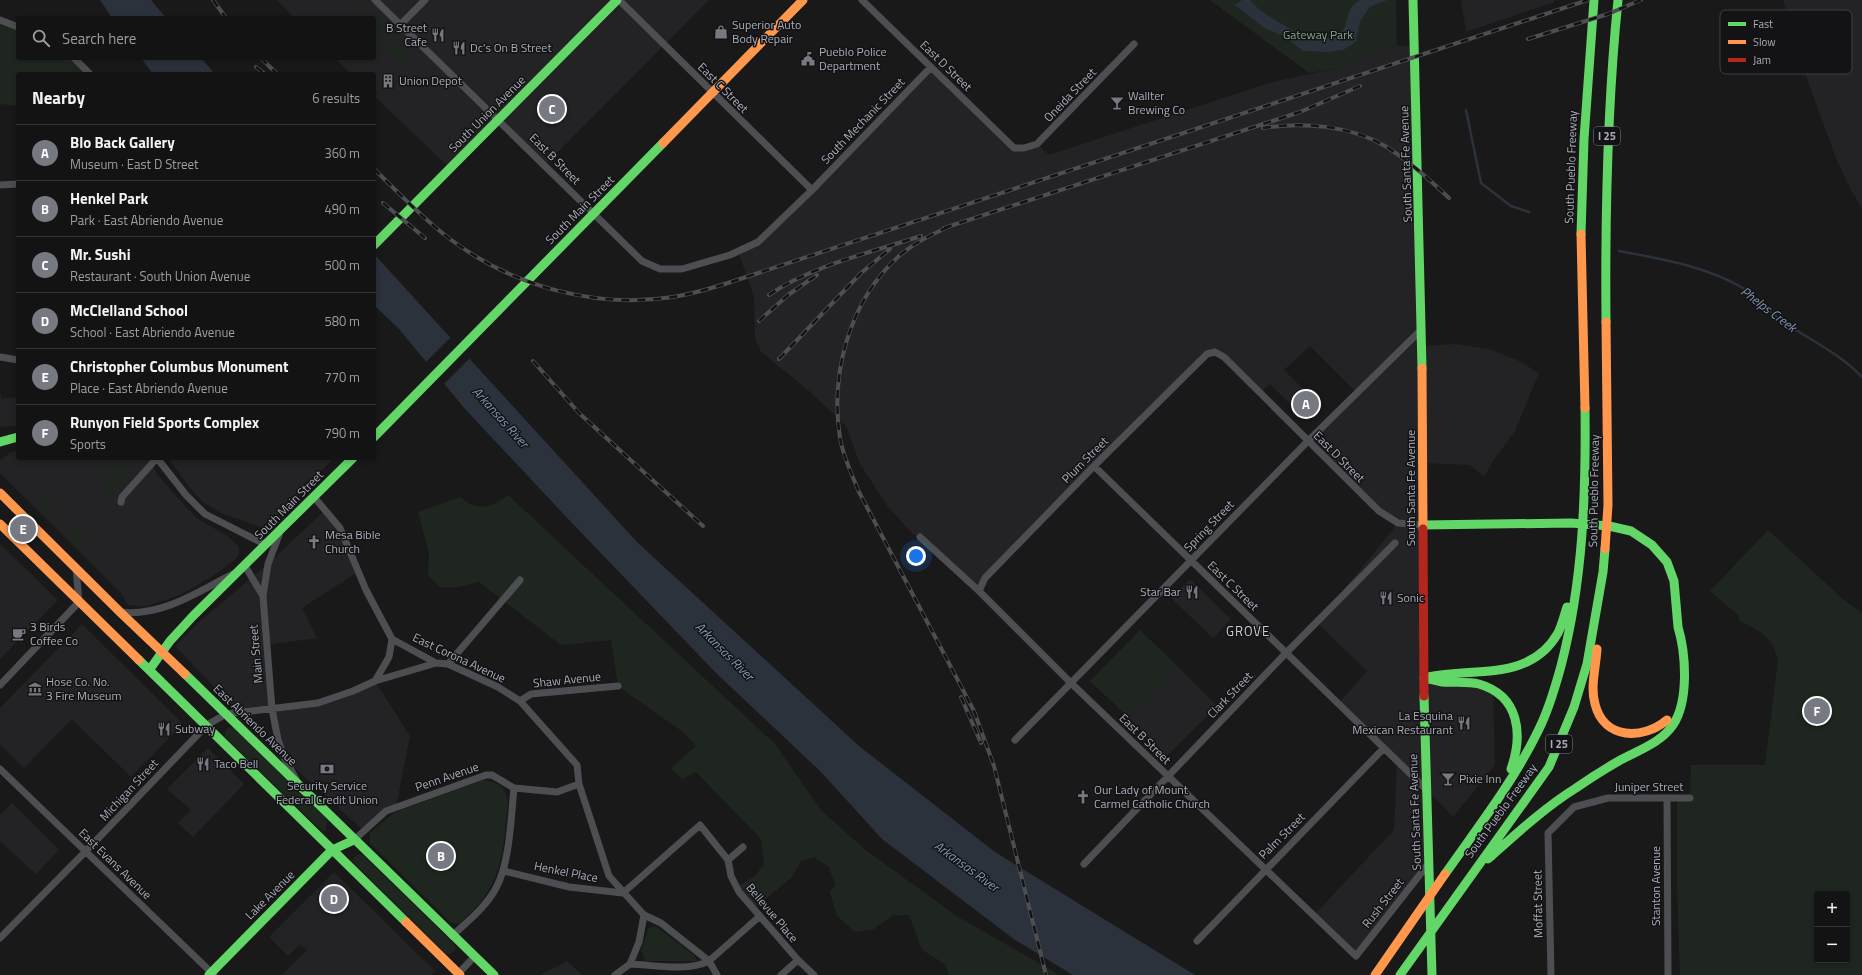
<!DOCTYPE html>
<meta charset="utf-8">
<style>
body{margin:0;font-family:"Titillium Web",sans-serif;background:#202021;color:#f1f3f6}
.controls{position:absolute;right:12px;bottom:12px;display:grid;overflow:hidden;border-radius:4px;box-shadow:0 2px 6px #0003}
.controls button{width:36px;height:36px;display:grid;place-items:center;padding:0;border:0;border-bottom:1px solid #323233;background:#131313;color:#f1f3f6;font:20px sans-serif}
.you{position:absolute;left:916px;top:556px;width:14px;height:14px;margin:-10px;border:3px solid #fff;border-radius:50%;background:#1a73e8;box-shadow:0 0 0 6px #1a73e833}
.badge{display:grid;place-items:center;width:26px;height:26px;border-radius:50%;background:#777982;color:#fff;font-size:13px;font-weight:700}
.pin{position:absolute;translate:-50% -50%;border:2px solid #fff;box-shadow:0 1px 4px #0006}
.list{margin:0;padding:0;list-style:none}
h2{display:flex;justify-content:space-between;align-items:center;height:52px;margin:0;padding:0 16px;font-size:17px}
h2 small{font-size:13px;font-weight:400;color:#9d9ea0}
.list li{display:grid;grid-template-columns:26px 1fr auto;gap:12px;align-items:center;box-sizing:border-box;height:56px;padding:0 16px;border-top:1px solid #323233}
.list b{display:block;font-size:15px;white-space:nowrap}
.list p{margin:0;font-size:13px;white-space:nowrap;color:#9d9ea0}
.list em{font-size:13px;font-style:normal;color:#9d9ea0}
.icon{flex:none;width:22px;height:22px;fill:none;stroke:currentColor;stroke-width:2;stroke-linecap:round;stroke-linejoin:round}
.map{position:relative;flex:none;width:1862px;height:975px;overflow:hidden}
.search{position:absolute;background:#131313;box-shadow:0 2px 6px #0003;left:16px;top:16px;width:360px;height:44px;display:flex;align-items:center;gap:10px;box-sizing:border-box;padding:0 14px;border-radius:4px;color:#9d9ea0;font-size:15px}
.panel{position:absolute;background:#131313;box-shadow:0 2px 6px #0003;left:16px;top:72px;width:360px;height:388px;border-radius:4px}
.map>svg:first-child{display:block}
.built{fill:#232325}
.green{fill:#1f2620;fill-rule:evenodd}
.water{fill:#2b323c}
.pier{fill:#191919}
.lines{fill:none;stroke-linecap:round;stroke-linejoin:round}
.stream{stroke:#2b323c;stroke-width:2.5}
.street{stroke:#4d4e52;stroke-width:7}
.fast{stroke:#63d668;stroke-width:9}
.slow{stroke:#ff974d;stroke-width:9}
.jam{stroke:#b3261e;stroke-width:9}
.rail-casing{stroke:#4d4e51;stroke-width:4}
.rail{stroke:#131315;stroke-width:2.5;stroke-dasharray:8;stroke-linecap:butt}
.labels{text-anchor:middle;stroke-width:3;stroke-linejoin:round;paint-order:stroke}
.shield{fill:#131315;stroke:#7d7f88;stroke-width:1}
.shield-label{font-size:11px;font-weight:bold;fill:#aaadba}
.poi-label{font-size:12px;fill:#aaadba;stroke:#131315;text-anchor:start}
.park-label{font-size:12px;fill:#80a586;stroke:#131315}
.street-label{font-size:12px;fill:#aaadba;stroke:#131315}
.water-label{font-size:13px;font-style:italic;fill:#8097b5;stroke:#131315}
.neighbourhood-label{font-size:13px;letter-spacing:1px;fill:#cbcdd6;stroke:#131315}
.key{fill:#131315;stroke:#404147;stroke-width:1}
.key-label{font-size:11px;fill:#aaadba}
</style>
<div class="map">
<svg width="1862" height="975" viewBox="0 0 1862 975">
<rect width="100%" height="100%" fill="#191919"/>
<path class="built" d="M277,0H709L545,165L499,120L450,168L374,96V74H351L334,58H374V18H294Z
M1461,0H1555L1552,3L1466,32Z
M1783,0H1862V208L1851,190L1837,161L1803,68Z
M1397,46H1414L1422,346L1455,344L1489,349L1519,361L1539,373L1515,431L1493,461L1484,477L1470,465L1423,463L1424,678L1493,691L1495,765L1453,817L1427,790L1429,863L1356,956L1313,916L1394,830L1397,761L1338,704L1367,671L1317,623L1398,523L1392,521L1308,441L1357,393L1310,346L1284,370L1322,407L1307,421L1270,384L1260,393L1224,357L1207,354L985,578L979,591L920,537L913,534L888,507L860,464L846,426L808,390L761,352L755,338L754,297L738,251L758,242L931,67L1014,148L1037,144L1049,155L1272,82L1339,68Z
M0,393L2,399L16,397L18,406V425L0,427Z
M18,450V458H149L157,474L185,506L198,519L228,536L239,547V554L237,558L213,576L180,595L144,607L129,605L126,603L121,593L0,473V460L10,453Z
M168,458H334L268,525L262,528L221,513L203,502L190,488Z
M325,510L340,528L358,572L302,608L317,638L267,645L272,709L318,703L375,681L410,736L396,807L364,831L285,759L272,709L239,713L175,646L199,622L268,564Z
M0,544L58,600L0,659Z
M1190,579L1231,619L1213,638L1171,598Z
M82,624L183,724L131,777L72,719L24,768L0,744V708Z
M1177,666L1217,706L1167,756L1129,718Z
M208,748L244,784L193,837L178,823L191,810L167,789Z
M12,803L59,850L36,874L0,841V815Z
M334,872L435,971L431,975H282L307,950L300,944L288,956L269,937Z
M567,961L582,975H540Z"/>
<path class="green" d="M1210,0H1396L1397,46L1339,68L1309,73Z
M367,9L389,30C389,36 383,41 378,41L374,36V18H358Z
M0,20L18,27V58H74L90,74H18V106L0,104Z
M398,39L411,52L401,61L388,49L395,40Z
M129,461L134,467L109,493L101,478Z
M508,495L775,744L821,810L863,848L958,917L1060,975H949L945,964L922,950L909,915H893L874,929L855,932L837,916L830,892L835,885L829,867L814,857L801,861L792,877L754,909L737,887L755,876L764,864L761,839L696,772L682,779L671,768L696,746L683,732L618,686L611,640L561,645L479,582L459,587H439L428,575L429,554L418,512L460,497C477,512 492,508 508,495Z
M41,497L50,498V509L54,512L51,518L35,502Z
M70,527L83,528L81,547L65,530Z
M1768,530L1844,600L1862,613V975H1680L1677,884V798H1690L1691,765H1765L1778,661C1772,634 1761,633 1739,620V616L1710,591ZM1817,894H1847V960H1817Z
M1140,630L1177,666L1129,718L1090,681Z
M229,727L234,728L324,816L327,822L326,831H322L225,737V732Z
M484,780C500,783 504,786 508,802C505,827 504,864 491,886C483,901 471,912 459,924L450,922L370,843V833L395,812Z
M359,854L363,855L455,945L456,949L451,954H446L353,862L352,860L355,856Z
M655,926L695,956L697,961H646L641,951L648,929Z"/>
<path class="water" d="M100,0H151L166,18H112Z
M1242,0H1250C1261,13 1273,19 1287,27C1303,35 1307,44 1326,39C1331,38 1336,37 1340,33C1351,24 1343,10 1360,0H1387L1370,7L1360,21L1356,41L1351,45L1343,50L1327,52L1303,51L1284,36L1266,29L1235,5Z
M141,58H201L215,74H153Z
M374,254L637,542L859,746L995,852L1195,975H1073L1015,940L882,839L821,772L715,672L571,522L465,409L399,329L374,305Z"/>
<path class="pier" d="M452,336L471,357L443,385L425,363Z"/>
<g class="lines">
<path class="stream" d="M1466,110L1481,183L1511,206L1529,212
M1619,251C1662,259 1705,266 1743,288C1759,298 1771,315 1788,325C1813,341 1841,355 1862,377"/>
<path class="street" d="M375,0L642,261L660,269H682L730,255L758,242L812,190L931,67
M619,0L812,190
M862,0L1014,148H1024L1037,144L1134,44
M0,20L18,27
M401,24L425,0
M74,58L90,74
M0,185L18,184
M0,357L18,360
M1094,466L1426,789
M314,497L340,528L366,590L392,639L436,663L448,664L498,687L520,701L577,765L579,784L609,876L644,915L661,923L709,961L717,975
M121,502L122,497L157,458L186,495L205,514L266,545
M279,535L268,564L263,596L272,709L278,740L285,759L296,779
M920,537L979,591L1071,683L1356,956L1429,863
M245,566L263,596
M979,591L985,578L1094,466L1207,354L1215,352L1224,357L1379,511L1398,523L1423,525
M120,612C162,617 197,592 233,574
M448,664L520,580
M375,681L436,663
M0,685L79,602L76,568
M520,701L531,694L618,686
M1015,740L1308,441L1421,330
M0,769L214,975
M1667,798L1668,975
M354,840L386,811L486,775H492L514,788L557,792L579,784
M728,860L743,847
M1084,864L1286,653L1395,543
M504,871L569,887L623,893L700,825L728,860L731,876L739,892L798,960L814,975
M452,936C468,921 486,907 496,888C510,863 511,817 514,788
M0,938L86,851L207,725L226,714L318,703L353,691L375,681L389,657L392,639
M1197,941L1384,748
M630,964C654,965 688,972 709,961L760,916
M457,975L475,956
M615,975L630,964L639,942L644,915
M781,975L798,960
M1551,975L1548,833L1574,807L1608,798H1690"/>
<path class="fast" d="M1413,0L1422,368
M1581,234L1584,139L1594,0
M374,245L617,0
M1606,322C1605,213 1607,108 1618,0
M374,437L663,143
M0,442L18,437
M1423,529V525L1571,523L1609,526L1631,531L1652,545L1667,562L1674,581L1678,627
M139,660L406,922
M150,669L170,641L193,616L353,458
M185,674L494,975
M1428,677C1475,667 1530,682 1558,633C1562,625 1564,616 1567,607
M1424,678C1430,679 1436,681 1442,682C1454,683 1467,681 1479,684C1520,696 1523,735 1511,769
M1424,696L1432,975
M1488,859C1516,834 1544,808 1576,788C1589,779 1603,770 1617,762C1636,751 1660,744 1673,725C1689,701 1686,654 1678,627
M1445,874C1478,827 1514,781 1539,729C1549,709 1555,688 1561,666C1583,582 1586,495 1585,408
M209,975L332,850L354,840
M1400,975L1549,767L1574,707L1587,664L1603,572L1605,549"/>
<path class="slow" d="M663,143L803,0
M1581,234L1585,408
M1422,368L1423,525
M0,493L120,612L185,674
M0,524L139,660
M1605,549L1608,505L1606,322
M1597,649C1596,667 1590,687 1595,704C1604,740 1643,740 1667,720
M406,922L460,975
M1375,975L1445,874"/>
<path class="jam" d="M1423,529L1424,696"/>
<g class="rail-casing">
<path id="rail" d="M213,0L226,18
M1528,39L1608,14L1641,0
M261,58L277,74
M256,67L265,74
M1263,128C1302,122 1349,125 1385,146C1408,160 1429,179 1449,198
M374,169C399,193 422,218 450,239C512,286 595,309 673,297C697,293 720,286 743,278L1588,0
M383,203L425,238
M948,227C931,235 914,243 899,256C849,301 830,374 840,438C843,456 852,475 859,492L974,711L994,766L1046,975
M944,228L1300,112L1360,86
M769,295C810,266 873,252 921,236
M759,321L788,295L817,275
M779,359L861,273L890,249
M533,361L579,413L703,526
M961,697L981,743"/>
</g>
<use href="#rail" class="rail"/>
</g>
<defs>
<g id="shop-bare" transform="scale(1.08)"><path d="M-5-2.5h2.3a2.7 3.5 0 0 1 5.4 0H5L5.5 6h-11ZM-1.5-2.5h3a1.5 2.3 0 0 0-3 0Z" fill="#777982" stroke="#131315" stroke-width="2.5" paint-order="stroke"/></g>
<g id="restaurant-bare" transform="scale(1.08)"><path d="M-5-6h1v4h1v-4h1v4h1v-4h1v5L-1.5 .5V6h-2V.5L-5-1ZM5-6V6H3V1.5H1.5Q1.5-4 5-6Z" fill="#777982" stroke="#131315" stroke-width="2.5" paint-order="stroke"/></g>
<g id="civic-bare" transform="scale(1.08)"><path d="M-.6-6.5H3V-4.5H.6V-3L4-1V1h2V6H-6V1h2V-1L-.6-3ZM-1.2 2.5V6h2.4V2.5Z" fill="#777982" stroke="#131315" stroke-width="2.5" paint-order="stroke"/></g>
<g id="building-bare" transform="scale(1.08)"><path d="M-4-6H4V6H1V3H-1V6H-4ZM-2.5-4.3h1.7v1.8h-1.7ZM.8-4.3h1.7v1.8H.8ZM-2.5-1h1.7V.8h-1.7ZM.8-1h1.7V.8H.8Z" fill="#777982" stroke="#131315" stroke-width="2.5" paint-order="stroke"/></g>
<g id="bar-bare" transform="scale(1.08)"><path d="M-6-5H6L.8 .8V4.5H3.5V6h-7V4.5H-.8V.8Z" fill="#777982" stroke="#131315" stroke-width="2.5" paint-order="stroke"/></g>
<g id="church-bare" transform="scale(1.08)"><path d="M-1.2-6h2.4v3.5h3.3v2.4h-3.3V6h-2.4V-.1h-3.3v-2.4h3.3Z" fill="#777982" stroke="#131315" stroke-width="2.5" paint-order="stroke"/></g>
<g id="cafe-bare" transform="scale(1.08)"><path d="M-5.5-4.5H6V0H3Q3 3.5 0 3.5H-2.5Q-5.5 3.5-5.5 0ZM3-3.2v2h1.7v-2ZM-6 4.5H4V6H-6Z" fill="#777982" stroke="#131315" stroke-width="2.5" paint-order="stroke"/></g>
<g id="museum-bare" transform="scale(1.08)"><path d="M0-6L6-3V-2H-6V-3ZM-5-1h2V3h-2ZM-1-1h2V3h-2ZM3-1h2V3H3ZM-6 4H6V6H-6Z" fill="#777982" stroke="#131315" stroke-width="2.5" paint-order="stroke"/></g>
<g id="bank-bare" transform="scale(1.08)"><path d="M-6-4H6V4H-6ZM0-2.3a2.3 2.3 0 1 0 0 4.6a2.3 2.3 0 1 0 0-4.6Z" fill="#777982" stroke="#131315" stroke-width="2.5" paint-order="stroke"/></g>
</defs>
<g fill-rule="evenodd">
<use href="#shop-bare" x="721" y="32"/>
<use href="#restaurant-bare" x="438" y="35"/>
<use href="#restaurant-bare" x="459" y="48"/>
<use href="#civic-bare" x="808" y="59"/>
<use href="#building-bare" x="388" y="81"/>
<use href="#bar-bare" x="1117" y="103"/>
<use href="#church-bare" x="314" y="542"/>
<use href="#restaurant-bare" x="1192" y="592"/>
<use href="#restaurant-bare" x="1386" y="598"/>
<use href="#cafe-bare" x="19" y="634"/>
<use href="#museum-bare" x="35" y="689"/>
<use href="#restaurant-bare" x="1464" y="723"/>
<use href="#restaurant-bare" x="164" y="729"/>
<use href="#restaurant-bare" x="203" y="764"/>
<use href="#bank-bare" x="327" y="769"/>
<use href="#bar-bare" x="1448" y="779"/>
<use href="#church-bare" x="1083" y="797"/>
</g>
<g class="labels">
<g class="shield">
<rect x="1594" y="127" width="26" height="18" rx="3"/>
<rect x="1546" y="735" width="26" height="18" rx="3"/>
</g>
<g class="shield-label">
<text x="1607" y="140">I 25</text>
<text x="1559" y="748">I 25</text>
</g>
<g class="poi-label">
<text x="732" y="29">Superior Auto<tspan x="732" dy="14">Body Repair</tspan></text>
<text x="427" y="32" text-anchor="end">B Street<tspan x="427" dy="14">Cafe</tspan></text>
<text x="470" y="52">Dc's On B Street</text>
<text x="819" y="56">Pueblo Police<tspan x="819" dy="14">Department</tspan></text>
<text x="399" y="85">Union Depot</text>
<text x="1128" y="100">Wallter<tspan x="1128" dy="14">Brewing Co</tspan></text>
<text x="325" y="539">Mesa Bible<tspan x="325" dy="14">Church</tspan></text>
<text x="1181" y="596" text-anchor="end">Star Bar</text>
<text x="1397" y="602">Sonic</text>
<text x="30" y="631">3 Birds<tspan x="30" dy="14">Coffee Co</tspan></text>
<text x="46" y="686">Hose Co. No.<tspan x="46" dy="14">3 Fire Museum</tspan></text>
<text x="1453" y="720" text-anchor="end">La Esquina<tspan x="1453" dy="14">Mexican Restaurant</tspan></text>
<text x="175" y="733">Subway</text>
<text x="214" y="768">Taco Bell</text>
<text x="1459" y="783">Pixie Inn</text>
<text x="327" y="790" text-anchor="middle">Security Service<tspan x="327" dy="14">Federal Credit Union</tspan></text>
<text x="1094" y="794">Our Lady of Mount<tspan x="1094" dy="14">Carmel Catholic Church</tspan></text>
</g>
<g class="park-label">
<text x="1318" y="39">Gateway Park</text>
</g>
<g class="street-label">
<text transform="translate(946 66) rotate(44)" y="4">East D Street</text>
<text transform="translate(723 88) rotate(45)" y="4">East C Street</text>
<text transform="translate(1070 95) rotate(-46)" y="4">Oneida Street</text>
<text transform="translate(487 114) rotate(-45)" y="4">South Union Avenue</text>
<text transform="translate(863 121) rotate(-46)" y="4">South Mechanic Street</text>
<text transform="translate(555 159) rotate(45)" y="4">East B Street</text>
<text transform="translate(1406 164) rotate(-92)" y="4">South Santa Fe Avenue</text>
<text transform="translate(1571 167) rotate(-88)" y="4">South Pueblo Freeway</text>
<text transform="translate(580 210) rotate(-45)" y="4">South Main Street</text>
<text transform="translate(1339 457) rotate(45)" y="4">East D Street</text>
<text transform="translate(1085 460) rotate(-45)" y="4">Plum Street</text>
<text transform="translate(1411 488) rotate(-90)" y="4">South Santa Fe Avenue</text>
<text transform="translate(1594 491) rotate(-89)" y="4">South Pueblo Freeway</text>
<text transform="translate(289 505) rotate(-45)" y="4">South Main Street</text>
<text transform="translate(1209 526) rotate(-46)" y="4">Spring Street</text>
<text transform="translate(1233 586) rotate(44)" y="4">East C Street</text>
<text transform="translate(256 654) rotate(-95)" y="4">Main Street</text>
<text transform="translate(459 658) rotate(25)" y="4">East Corona Avenue</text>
<text transform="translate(567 680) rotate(-6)" y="4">Shaw Avenue</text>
<text transform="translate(1230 695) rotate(-46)" y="4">Clark Street</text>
<text transform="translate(255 725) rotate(44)" y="4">East Abriendo Avenue</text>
<text transform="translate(1145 739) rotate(44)" y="4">East B Street</text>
<text transform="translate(447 777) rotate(-19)" y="4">Penn Avenue</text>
<text x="1649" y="791">Juniper Street</text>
<text transform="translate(129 790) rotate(-47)" y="4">Michigan Street</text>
<text transform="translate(1501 811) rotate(-54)" y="4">South Pueblo Freeway</text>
<text transform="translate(1415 812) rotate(-92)" y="4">South Santa Fe Avenue</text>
<text transform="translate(1282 836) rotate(-45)" y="4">Palm Street</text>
<text transform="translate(115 864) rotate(44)" y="4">East Evans Avenue</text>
<text transform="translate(566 872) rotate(11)" y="4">Henkel Place</text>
<text transform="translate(1656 886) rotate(-90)" y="4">Stanton Avenue</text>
<text transform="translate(270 895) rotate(-45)" y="4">Lake Avenue</text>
<text transform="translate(1383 903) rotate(-52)" y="4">Rush Street</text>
<text transform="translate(1538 904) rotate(-91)" y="4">Moffat Street</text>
<text transform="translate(772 913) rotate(50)" y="4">Bellevue Place</text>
</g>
<g class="water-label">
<text transform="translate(1769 309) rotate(37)" y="5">Phelps Creek</text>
<text transform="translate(501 417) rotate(48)" y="5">Arkansas River</text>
<text transform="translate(725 651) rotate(45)" y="5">Arkansas River</text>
<text transform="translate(967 866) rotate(36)" y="5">Arkansas River</text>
</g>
<g class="neighbourhood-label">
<text x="1248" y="636">GROVE</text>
</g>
</g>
<rect x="1720" y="10" width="132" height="64" rx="6" class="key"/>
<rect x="1728" y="22" width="18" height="4" fill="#63d668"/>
<rect x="1728" y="40" width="18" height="4" fill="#ff974d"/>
<rect x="1728" y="58" width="18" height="4" fill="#b3261e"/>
<g class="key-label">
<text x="1753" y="28">Fast</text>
<text x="1753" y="46">Slow</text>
<text x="1753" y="64">Jam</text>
</g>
</svg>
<div class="controls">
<button>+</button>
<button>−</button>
</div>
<div class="you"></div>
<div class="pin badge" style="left:1306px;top:404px">A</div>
<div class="pin badge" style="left:441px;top:856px">B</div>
<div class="pin badge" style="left:552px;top:109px">C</div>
<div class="pin badge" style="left:334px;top:899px">D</div>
<div class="pin badge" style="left:23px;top:529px">E</div>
<div class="pin badge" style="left:1817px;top:711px">F</div>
<div class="search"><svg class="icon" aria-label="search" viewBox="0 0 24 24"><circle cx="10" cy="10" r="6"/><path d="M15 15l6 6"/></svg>Search here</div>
<section class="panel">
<h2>Nearby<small>6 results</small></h2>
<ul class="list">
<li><span class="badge">A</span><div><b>Blo Back Gallery</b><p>Museum · East D Street</p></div><em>360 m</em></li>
<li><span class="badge">B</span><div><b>Henkel Park</b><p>Park · East Abriendo Avenue</p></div><em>490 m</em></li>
<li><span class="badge">C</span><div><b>Mr. Sushi</b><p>Restaurant · South Union Avenue</p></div><em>500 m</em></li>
<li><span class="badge">D</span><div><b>McClelland School</b><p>School · East Abriendo Avenue</p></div><em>580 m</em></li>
<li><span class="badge">E</span><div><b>Christopher Columbus Monument</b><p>Place · East Abriendo Avenue</p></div><em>770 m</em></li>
<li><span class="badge">F</span><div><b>Runyon Field Sports Complex</b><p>Sports</p></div><em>790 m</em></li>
</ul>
</section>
</div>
